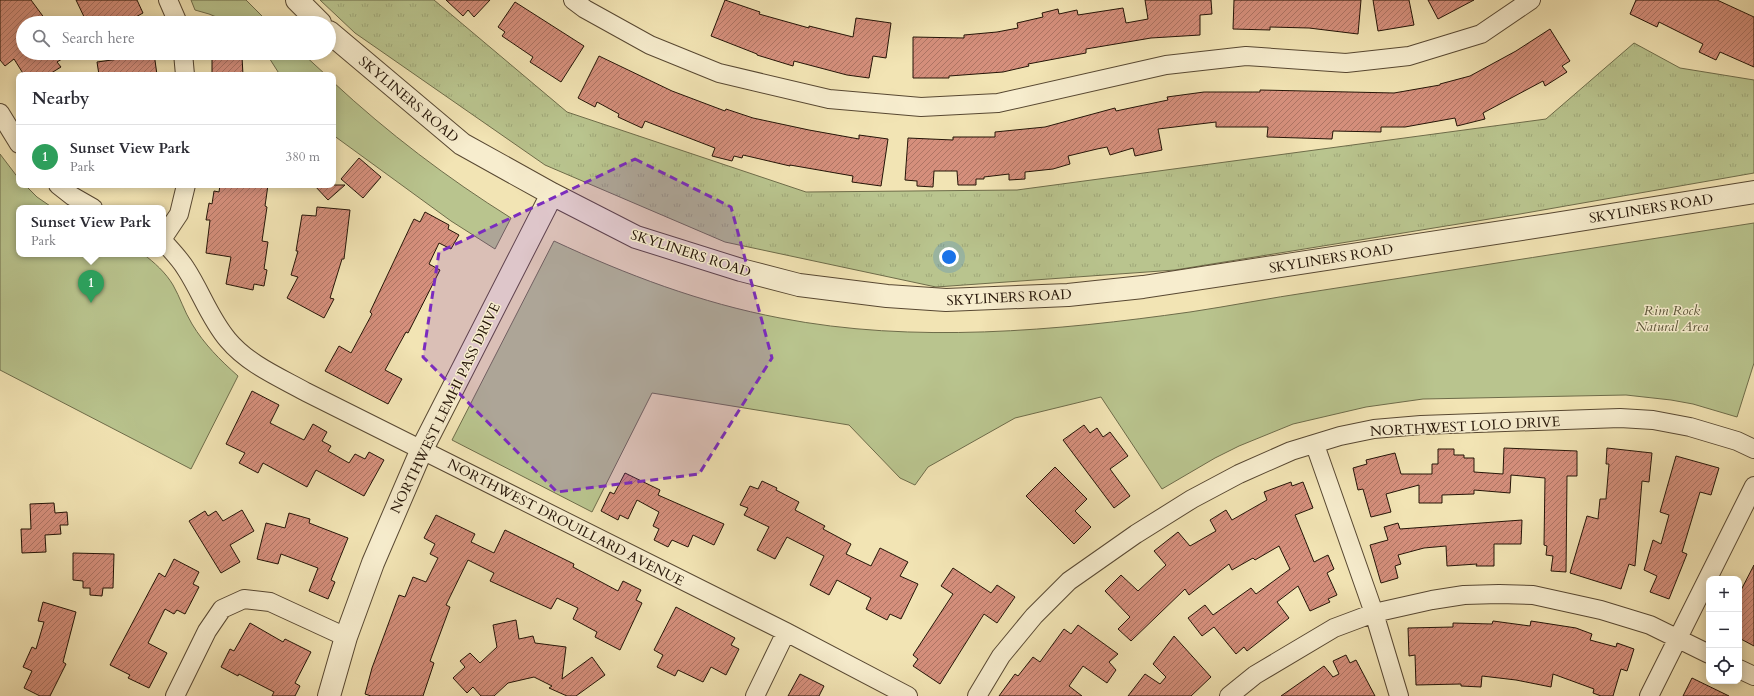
<!DOCTYPE html>
<meta charset="utf-8">
<style>
body{margin:0;font-family:Cardo,serif;background:#f2f2f3;color:#2b2b33}
.controls{position:absolute;right:12px;bottom:12px;display:grid;overflow:hidden;border-radius:8px;box-shadow:0 2px 10px #0003}
.controls button{width:36px;height:36px;display:grid;place-items:center;padding:0;border:0;border-bottom:1px solid #e1e1e2;background:#fff;color:#2b2b33;font:20px sans-serif}
.you{position:absolute;left:949px;top:257px;width:14px;height:14px;margin:-10px;border:3px solid #fff;border-radius:50%;background:#1a73e8;box-shadow:0 0 0 6px #1a73e833}
.badge{display:grid;place-items:center;width:26px;height:26px;border-radius:50%;background:#8f2418;color:#fff;font-size:13px;font-weight:700}
.pin{position:absolute;translate:-50% -33px;filter:drop-shadow(0 1px 2px #0008)}
.pin::after{content:'';position:absolute;top:21px;width:14px;height:12px;background:inherit;clip-path:polygon(0 0,100% 0,50% 100%)}
.popup{position:absolute;left:16px;top:205px;width:150px;height:52px;box-sizing:border-box;display:grid;place-content:center;border-radius:8px;background:#fff;filter:drop-shadow(0 1px 3px #0005);font-size:13px;white-space:nowrap;color:#7c7c81}
.popup b{font-size:15px;color:#2b2b33}
.popup::after{content:'';position:absolute;left:50%;top:100%;margin-left:-8px;border:8px solid transparent;border-top-color:#fff}
.list{margin:0;padding:0;list-style:none}
h2{display:flex;justify-content:space-between;align-items:center;height:52px;margin:0;padding:0 16px;font-size:17px}
h2 small{font-size:13px;font-weight:400;color:#7c7c81}
.list li{display:grid;grid-template-columns:26px 1fr auto;gap:12px;align-items:center;box-sizing:border-box;height:64px;padding:0 16px;border-top:1px solid #e1e1e2}
.list b{display:block;font-size:15px;white-space:nowrap}
.list p{margin:0;font-size:13px;white-space:nowrap;color:#7c7c81}
.list em{font-size:13px;font-style:normal;color:#7c7c81}
.icon{flex:none;width:22px;height:22px;fill:none;stroke:currentColor;stroke-width:2;stroke-linecap:round;stroke-linejoin:round}
.map{position:relative;flex:none;width:1754px;height:696px;overflow:hidden}
.search{position:absolute;background:#fff;box-shadow:0 2px 10px #0003;left:16px;top:16px;width:320px;height:44px;display:flex;align-items:center;gap:10px;box-sizing:border-box;padding:0 14px;border-radius:22px;color:#7c7c81;font-size:15px}
.panel{position:absolute;background:#fff;box-shadow:0 2px 10px #0003;left:16px;top:72px;width:320px;height:116px;border-radius:8px}
.map>svg:first-child{display:block}
.grass{fill:url(#grass-tufts);stroke:#6e6c4a}
.park{fill:#b9c48e;stroke:#6e6c4a}
.building{fill:url(#building-hatch);stroke:#241407}
.lines{fill:none;stroke-linecap:round;stroke-linejoin:round}
.minor-casing{stroke:#584832;stroke-width:20}
.tertiary-casing{stroke:#584832;stroke-width:24}
.minor{stroke:#f7edce;stroke-width:18}
.tertiary{stroke:#f7edce;stroke-width:22}
.marked{fill:#7b2cbf;fill-opacity:0.2;stroke:#7b2cbf;stroke-width:3;stroke-dasharray:8 5;stroke-linejoin:round}
.labels{text-anchor:middle;stroke-width:3;stroke-linejoin:round;paint-order:stroke}
.street-label{font-size:14px;fill:#241407;stroke:#f7edce}
.park-label{font-size:14px;font-style:italic;fill:#585236;stroke:#f7edce}
</style>
<div class="map">
<svg width="1754" height="696" viewBox="0 0 1754 696">
<defs>
<pattern id="grass-tufts" width="24" height="20" patternUnits="userSpaceOnUse"><rect width="24" height="20" fill="#b9c48e"/><path d="M3 7l-1-3M5 7V3M7 7l1-3M15 17l-1-3M17 17v-4M19 17l1-3" fill="none" stroke="#9fa879"/></pattern>
<pattern id="building-hatch" width="6" height="6" patternUnits="userSpaceOnUse"><rect width="6" height="6" fill="#d58f7c"/><path d="M-1 1l2-2M0 6l6-6M5 7l2-2" fill="none" stroke="#ad7464"/></pattern>
</defs>
<rect width="100%" height="100%" fill="#f2e4b4"/>
<filter id="stains"><feTurbulence type="fractalNoise" baseFrequency=".005" numOctaves="4"/><feColorMatrix values="0 0 0 0 .2 0 0 0 0 .09 0 0 0 0 .02 0 0 0 .5 -.17"/></filter>
<radialGradient id="worn" r=".72"><stop offset=".6" stop-color="#630" stop-opacity="0"/><stop offset="1" stop-color="#630" stop-opacity=".3"/></radialGradient>
<path class="grass" d="M320,0H434L567,112L806,192L1017,190L1546,119L1634,43L1680,68L1754,80V173L1520,214L1175,270L936,287L725,242L545,165L355,33Z"/>
<path class="park" d="M191,0H246L269,23H231L209,14L195,10Z
M266,53H302L326,75H280Z
M333,82C388,133 447,178 511,218L495,249L451,221L333,135Z
M0,154L19,179V185H25L37,197L53,208H19V254H143C154,262 166,273 173,285C180,297 184,311 192,324C204,344 220,360 238,376L191,469L0,370Z
M1754,223V363L1737,417L1693,404L1671,400L1626,395L1423,399L1366,407L1293,424L1239,446L1215,458L1162,489L1101,397L1015,418L928,467L915,485L900,478L849,425L652,393L592,512L452,440L554,241C627,275 701,303 780,318C914,344 1055,331 1190,312C1230,306 1270,298 1311,292C1459,269 1606,246 1754,223Z"/>
<path class="building" d="M0,0H31L48,23H23V53H72L57,62L61,67L48,75H24L14,59L5,66L0,60Z
M76,0H137L143,13L132,19L134,23H87Z
M446,0H490L474,17L468,10L463,16Z
M725,0L760,12L759,14L809,28V26L853,37L856,18L891,23L886,58L873,56L869,78L847,75L794,61L793,66L757,55V54L711,36Z
M1145,0H1211L1212,14L1200,15V35L1151,38L1086,49V53L1028,64L1029,66L1003,72L949,76V78H913V37L964,38V35L997,32L1018,28L1017,23L1043,17L1042,13L1058,9L1059,14L1077,10L1078,15L1123,8L1126,23L1148,19Z
M1234,0H1361L1358,34L1309,28L1270,27V30L1233,29Z
M1373,0H1409L1414,25L1378,31Z
M1428,0H1474L1438,19Z
M1636,0H1717L1754,17V67L1720,52L1716,60L1699,52L1703,44L1659,22L1657,27L1630,14Z
M515,2L584,46L561,82L530,62L533,57L502,36L505,32L498,27Z
M1550,29L1570,61L1562,66L1567,72L1545,86L1543,81L1483,113L1485,119L1457,126L1455,118L1405,127H1381V132L1333,131L1332,139L1267,137L1268,127H1216V122L1158,129L1162,150L1135,156L1133,148L1110,155L1107,147L1097,149L1068,156L1070,164L1053,169L1025,172V179L1009,180V174L984,177V179H976V185H958L957,171H934L933,187L917,186V181L905,180L908,138L953,140V137H995V132L1045,127L1115,108L1116,111L1168,100L1167,97L1204,92H1260V90L1394,93L1440,85V84L1470,76L1516,51Z
M133,53H154L157,75H99L97,62L134,57Z
M214,53H239V57H242L243,75H212V56H214Z
M599,56L672,91L725,111L726,109L753,118L809,130L859,139V135L888,139L881,186L852,182L853,176L790,165V166L743,155L742,158L734,156L732,161L712,156L715,148L645,121L642,128L618,117L619,114L597,102L595,107L578,98Z
M359,158L381,177L363,198L341,179Z
M220,185H268L265,206L267,207L262,241L268,242L264,269L267,270L264,286L254,284L253,290L226,284L231,257L206,253L210,220H206L209,203L212,204L214,191L219,192Z
M314,185H345L328,200Z
M317,207L350,210L344,259H342L330,298L334,299L324,318L287,298L298,277L291,275L298,251H296L302,215L316,216Z
M425,212L449,225L448,229L459,235L451,249L439,243L429,264L440,270L408,333L406,332L385,370L402,379L388,404L325,371L339,346L351,353L372,314L370,312L411,225L414,219L420,222Z
M252,391L279,405L270,423L304,440L313,424L327,432L322,441L331,446L328,451L349,463L355,454L365,459L369,452L384,460L364,496L316,470L307,487L263,463L258,473L239,463L245,453L226,444Z
M1084,425L1090,433L1097,428L1103,437L1110,432L1128,456L1110,469L1130,496L1114,508L1063,440Z
M1504,448L1577,451V476H1567L1566,572L1551,571L1553,556L1546,555L1547,546L1544,545L1545,478L1511,475L1510,493L1474,490V494L1442,495V503H1419V485L1386,494L1391,512L1371,517L1363,489L1358,490L1353,468L1367,464L1366,460L1395,453L1401,474H1432V464H1438V449H1454V455H1464V458H1474V472L1503,474Z
M1607,448L1652,453L1649,482L1642,481L1635,566L1629,564L1621,589L1570,573L1587,516L1598,519L1600,499H1606L1609,464H1606Z
M1676,456L1719,468L1711,495L1700,492L1682,552L1687,554L1669,599L1650,592L1657,576L1644,570L1653,540L1661,544L1669,515L1660,512Z
M1055,467L1087,499L1075,511L1091,527L1074,544L1026,496Z
M625,473L660,490L658,495L724,524L714,545L693,535L688,547L672,540L668,547L654,540L659,529L653,526L659,512L637,500L628,519L620,515L618,520L601,511L610,492L614,494Z
M762,481L777,488L776,490L799,502L795,510L825,526L823,529L851,544L846,554L871,566L880,548L908,562L900,576L918,584L901,619L890,614L887,620L866,609L871,598L837,580L829,595L810,585L824,556L787,537L775,559L757,550L769,527L744,515L748,508L740,505L750,486L758,489Z
M1291,482L1292,486L1303,482L1313,508L1295,515L1314,562L1328,555L1334,569L1327,573L1337,595L1328,599L1330,602L1310,611L1298,586L1277,602L1289,618L1247,651L1244,647L1236,654L1214,627L1202,636L1188,618L1205,605L1213,615L1251,588L1256,594L1290,569L1279,546L1255,560L1253,558L1232,570L1229,564L1189,595L1185,589L1131,641L1118,629L1130,617L1105,591L1121,575L1138,591L1166,565L1154,551L1178,532L1190,546L1216,531L1210,520L1226,510L1232,520L1267,500L1264,492Z
M54,503L55,513L67,512L68,525H60L61,534L45,535L46,552L22,553L21,529H31L30,504Z
M242,510L254,531L230,545L240,562L221,573L189,521L205,511L208,516L216,511L223,521Z
M289,513L310,519L309,523L348,538L331,580L335,582L328,599L309,591L318,568L281,554L278,564L257,559L266,523L285,528Z
M436,515L475,534L471,542L494,553L505,530L574,564L573,567L618,591L623,581L641,590L636,600L642,603L620,650L595,637L597,632L573,619L578,608L557,598L551,609L490,581L494,573L468,560L446,605L450,607L430,661L434,663L423,696H371L365,694L372,668L399,595L405,597L413,577L426,582L438,558L430,554L435,544L424,538Z
M1522,520L1521,544H1494V566H1476L1477,564L1447,566L1446,546L1424,548L1398,555L1401,564L1395,566L1398,578L1381,583L1370,545L1388,540L1384,527L1398,523L1400,529Z
M73,553L114,554L113,588H103L102,596L90,595V588H83V581L73,580Z
M174,559L199,572L193,584L199,587L185,614L177,610L174,614L165,609L148,643L167,653L149,688L128,678L130,675L110,665L159,573L165,577Z
M1754,565V646L1739,638V594Z
M953,568L991,593L997,585L1015,597L997,623L984,614L940,684L913,666L918,659L913,655L953,594L941,586Z
M43,602L76,612L63,662L66,664L50,696H40L24,688L32,671L23,667L32,647L36,649L44,622L38,621Z
M676,607L735,638L731,645L739,649L726,675L711,667L703,682L678,670L675,676L657,667L663,655L654,650Z
M516,620L519,639L533,636L535,643L566,647L562,679L592,657L605,675L576,696H567L549,688L552,686L534,677L508,683L494,696H481L473,687L467,693L453,678L465,667L460,661L470,653L480,663L497,647L493,625Z
M1493,621L1530,626L1531,621L1576,628L1592,634L1590,640L1616,647L1617,643L1634,649L1627,671L1621,669L1613,696H1601L1593,693L1594,689L1553,674L1551,687L1516,680L1482,676L1481,687L1461,686V684L1416,685L1415,655L1409,656L1408,628L1453,627V623L1492,624Z
M250,623L283,642L285,639L311,652L295,683L300,686L295,696H272L274,692L239,674L238,676L221,667L230,649L234,651Z
M1078,625L1118,654L1109,662L1116,670L1107,683L1083,666L1069,686L1082,696H999L1015,674L1018,676L1033,657L1040,662L1064,629L1071,634Z
M1174,636L1211,677L1191,696H1128L1145,674L1160,684L1166,677L1153,664Z
M1346,655L1350,663L1356,660L1375,696H1281L1324,666L1333,677L1339,674L1333,661Z
M800,674L824,686L819,696H788Z
M1692,678L1729,696H1683Z"/>
<g class="lines">
<g class="minor-casing">
<path id="minor" d="M168,0L178,23
M573,0L585,9L650,45L719,73L829,99L921,107L998,103L1166,65L1246,56L1346,63L1409,56L1481,34L1531,0
M183,53L185,75
M0,113L19,144
M58,185L72,196L93,208
M163,238L179,214L186,185
M163,241C171,250 180,259 186,269C201,292 210,319 228,340C248,364 279,377 306,392L786,632L908,696
M1315,445L1374,613L1399,696
M1739,669L1754,676
M175,696L207,631L222,609L244,599L270,602L346,637
M755,696L786,632
M977,696L1001,656L1034,616L1069,581L1136,534L1192,499L1239,474L1291,451L1340,436L1374,429L1421,425L1620,418L1653,420L1690,427L1737,441L1754,449
M1229,696L1255,675L1334,628L1374,613L1432,600L1464,595L1499,594L1533,595L1601,610L1650,625L1709,654
M1649,696L1754,486"/>
</g>
<g class="tertiary-casing">
<path id="tertiary" d="M297,0L320,23
M329,32L462,144L552,194L636,237L741,270L799,285L887,296L946,300L1068,295L1143,287L1548,225L1754,192
M329,696L346,637L373,563L422,449L552,194"/>
</g>
<use href="#minor" class="minor"/>
<use href="#tertiary" class="tertiary"/>
</g>
<path class="marked" d="M635,159L731,207L772,358L699,474L557,492L423,357L439,252Z"/>
<g class="labels">
<g class="street-label">
<text transform="translate(409 99) rotate(40)" y="5">SKYLINERS ROAD</text>
<text transform="translate(1651 208) rotate(-9)" y="5">SKYLINERS ROAD</text>
<text transform="translate(691 253) rotate(18)" y="5">SKYLINERS ROAD</text>
<text transform="translate(1331 258) rotate(-9)" y="5">SKYLINERS ROAD</text>
<text transform="translate(1009 297) rotate(-3)" y="5">SKYLINERS ROAD</text>
<text transform="translate(445 408) rotate(-64)" y="5">NORTHWEST LEMHI PASS DRIVE</text>
<text transform="translate(1465 426) rotate(-3)" y="5">NORTHWEST LOLO DRIVE</text>
<text transform="translate(566 522) rotate(27)" y="5">NORTHWEST DROUILLARD AVENUE</text>
</g>
<g class="park-label">
<text x="1672" y="315">Rim Rock<tspan x="1672" dy="16">Natural Area</tspan></text>
</g>
</g>
<rect width="100%" height="100%" filter="url(#stains)"/>
<rect width="100%" height="100%" fill="url(#worn)"/>
</svg>
<div class="controls">
<button>+</button>
<button>−</button>
<button><svg class="icon" aria-label="locate" viewBox="0 0 24 24"><circle cx="12" cy="12" r="6"/><path d="M12 2v4M12 18v4M2 12h4M18 12h4"/></svg></button>
</div>
<div class="you"></div>
<div class="pin badge" style="left:91px;top:303px;background:#2e9e5b">1</div>
<div class="popup"><b>Sunset View Park</b>Park</div>
<div class="search"><svg class="icon" aria-label="search" viewBox="0 0 24 24"><circle cx="10" cy="10" r="6"/><path d="M15 15l6 6"/></svg>Search here</div>
<section class="panel">
<h2>Nearby<small></small></h2>
<ul class="list">
<li><span class="badge" style="background:#2e9e5b">1</span><div><b>Sunset View Park</b><p>Park</p></div><em>380 m</em></li>
</ul>
</section>
</div>
